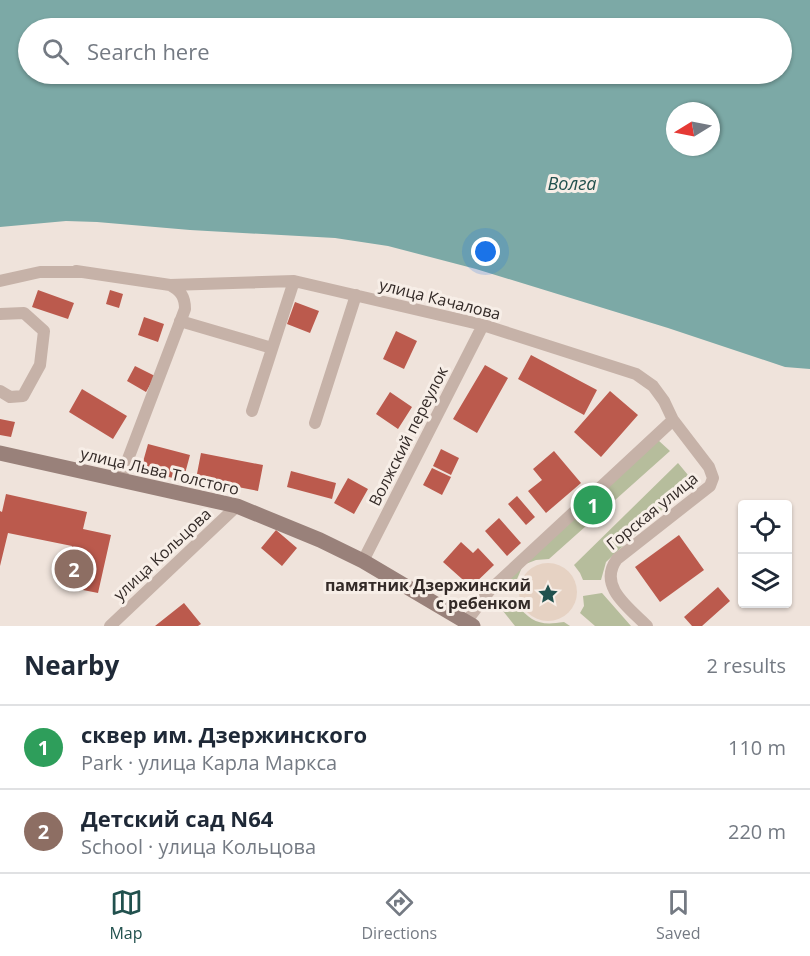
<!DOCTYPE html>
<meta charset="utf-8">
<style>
body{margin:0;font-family:"Open Sans",sans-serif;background:#f2f2f3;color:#1f2937}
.controls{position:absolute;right:18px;bottom:18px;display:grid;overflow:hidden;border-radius:6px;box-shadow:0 2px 4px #0004}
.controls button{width:54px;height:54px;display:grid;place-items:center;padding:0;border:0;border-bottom:2px solid #e0e1e3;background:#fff;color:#1f2937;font:30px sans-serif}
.compass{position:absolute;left:666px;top:102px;width:54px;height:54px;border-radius:50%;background:#fff;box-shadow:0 2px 4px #0004;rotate:260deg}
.you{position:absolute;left:486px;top:252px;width:21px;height:21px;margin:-15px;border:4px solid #fff;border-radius:50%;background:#1a73e8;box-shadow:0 0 0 9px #1a73e833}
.badge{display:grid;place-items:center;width:39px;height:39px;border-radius:50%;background:#21514e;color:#fff;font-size:20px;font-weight:700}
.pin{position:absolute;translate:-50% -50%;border:3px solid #fff;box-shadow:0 2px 6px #0006}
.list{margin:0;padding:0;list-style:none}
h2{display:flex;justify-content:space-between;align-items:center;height:78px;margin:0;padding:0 24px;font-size:26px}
h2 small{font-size:20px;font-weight:400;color:#747a83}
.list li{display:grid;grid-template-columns:39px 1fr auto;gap:18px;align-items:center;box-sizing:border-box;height:84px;padding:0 24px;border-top:2px solid #e0e1e3}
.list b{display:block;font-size:22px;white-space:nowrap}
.list p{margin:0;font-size:20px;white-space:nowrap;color:#747a83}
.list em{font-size:20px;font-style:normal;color:#747a83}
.icon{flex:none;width:33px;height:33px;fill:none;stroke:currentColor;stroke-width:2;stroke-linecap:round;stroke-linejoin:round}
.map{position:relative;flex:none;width:810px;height:626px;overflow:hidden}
.search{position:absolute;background:#fff;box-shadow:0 2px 4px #0004;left:18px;right:18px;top:18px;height:66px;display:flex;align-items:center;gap:15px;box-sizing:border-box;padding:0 21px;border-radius:33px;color:#747a83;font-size:22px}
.sheet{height:246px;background:#fff}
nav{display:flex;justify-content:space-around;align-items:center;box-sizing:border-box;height:84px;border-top:2px solid #e0e1e3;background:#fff;font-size:16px;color:#747a83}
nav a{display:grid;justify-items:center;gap:3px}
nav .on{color:#21514e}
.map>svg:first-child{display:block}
.green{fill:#b6bd9c}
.plaza{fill:#e6d2c3}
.water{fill:#7ca9a6;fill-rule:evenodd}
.building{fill:#bb5a4d}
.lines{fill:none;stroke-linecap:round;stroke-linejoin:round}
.minor{stroke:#c6b2a8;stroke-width:12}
.secondary{stroke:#99817a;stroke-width:15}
.labels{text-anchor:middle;stroke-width:6;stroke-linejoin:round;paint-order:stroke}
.street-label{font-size:16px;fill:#332a27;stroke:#f7eee7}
.poi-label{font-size:16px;font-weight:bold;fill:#332a27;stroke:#f7eee7;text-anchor:end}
.water-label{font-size:18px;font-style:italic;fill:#21514e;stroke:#f7eee7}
</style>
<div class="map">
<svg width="810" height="626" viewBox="0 0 810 626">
<rect width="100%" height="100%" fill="#efe3db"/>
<path class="green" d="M658,440L670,451L549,559L536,560L523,565L512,591L496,594V579Z
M678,463L693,481L606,562L601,580H583L580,573L574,565Z
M602,593L631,626H595L580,613L584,606L583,596Z
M516,604C532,622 539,626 564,622L570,626H515L499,606Z"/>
<path class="plaza" d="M519 592a29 29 0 1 1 58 0a29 29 0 1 1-58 0Z"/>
<path class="water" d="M0,0H810V369L785,367L668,328L476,269L388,246L335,238L190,230L97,222L66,221L0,227ZM28,28H782V74H28ZM675,111H711V147H675Z"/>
<path class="building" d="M38,290L74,303L68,319L32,307Z
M110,290L123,294L119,308L106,304Z
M295,302L319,311L310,333L287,324Z
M144,317L164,324L158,342L138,335Z
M396,331L417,341L404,369L383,359Z
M531,355L597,390L584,415L518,379Z
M485,365L508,378L477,433L453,419Z
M135,366L155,376L146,392L127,381Z
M82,389L127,416L113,439L69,412Z
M610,391L638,415L601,457L574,432Z
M390,392L412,407L398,429L376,414Z
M0,419L15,422L11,437L0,435Z
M148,444L190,455L183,481L141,469Z
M441,449L459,458L451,475L433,466Z
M554,451L581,483L546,513L528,491L542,480L533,469Z
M201,453L263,465L258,491L196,479Z
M432,468L451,477L442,495L423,485Z
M291,471L336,483L332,499L287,487Z
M348,478L368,489L354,514L334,503Z
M6,494L87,512L83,529L111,535L98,593L63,586L72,546L8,533L0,566V511L2,512Z
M517,496L535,517L526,525L508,504Z
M499,518L521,543L507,556L485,531Z
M276,530L297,548L282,566L261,548Z
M679,535L704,570L660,602L635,567Z
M461,542L473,553L478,548L494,565L471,587L443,562Z
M718,587L730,601L702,626H692L684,617Z
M184,603L201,624L198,626H155Z"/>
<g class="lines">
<path class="minor" d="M76,271L170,285C181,291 185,297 185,309L120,480
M0,281L40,272H80
M170,285L294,281L483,325L636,374L653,386L664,401L673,420L709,467L713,478L710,486L617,559C597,586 629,608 647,626
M0,314L24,313L44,331L40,365L23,396L10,397L0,391
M180,321L272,348
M252,411L294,281
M315,423L356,295
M363,561L483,325
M466,622L490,590L673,420
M110,626L237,506"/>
<path class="secondary" d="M0,453L237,506L320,540L363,561L473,626"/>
</g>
<defs>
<g id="sight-bare" transform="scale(1.62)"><path d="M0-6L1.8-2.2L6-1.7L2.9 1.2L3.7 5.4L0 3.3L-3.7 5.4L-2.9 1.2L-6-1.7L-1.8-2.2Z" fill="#21514e" stroke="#f7eee7" stroke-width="2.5" paint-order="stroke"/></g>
</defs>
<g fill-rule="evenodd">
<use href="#sight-bare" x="548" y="594"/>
</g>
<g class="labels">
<g class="street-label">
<text transform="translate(440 299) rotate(14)" y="6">улица Качалова</text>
<text transform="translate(408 436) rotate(-63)" y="6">Волжский переулок</text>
<text transform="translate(160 471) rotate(13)" y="6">улица Льва Толстого</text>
<text transform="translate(652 511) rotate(-39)" y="6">Горская улица</text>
<text transform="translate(162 554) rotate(-43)" y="6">улица Кольцова</text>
</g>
<g class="poi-label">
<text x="531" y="591">памятник Дзержинский<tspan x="531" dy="18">с ребенком</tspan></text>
</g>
<g class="water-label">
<text x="572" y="190">Волга</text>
</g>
</g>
</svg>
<div class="controls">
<button><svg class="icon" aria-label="locate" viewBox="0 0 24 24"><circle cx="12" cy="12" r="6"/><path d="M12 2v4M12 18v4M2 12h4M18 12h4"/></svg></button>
<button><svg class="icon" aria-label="layers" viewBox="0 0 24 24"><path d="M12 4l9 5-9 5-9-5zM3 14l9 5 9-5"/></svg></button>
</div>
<svg class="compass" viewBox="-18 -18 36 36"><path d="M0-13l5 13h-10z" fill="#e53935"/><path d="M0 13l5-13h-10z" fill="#747a83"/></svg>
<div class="you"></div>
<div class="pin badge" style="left:593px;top:505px;background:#2e9e5b">1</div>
<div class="pin badge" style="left:74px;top:569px;background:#8d6e63">2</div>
<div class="search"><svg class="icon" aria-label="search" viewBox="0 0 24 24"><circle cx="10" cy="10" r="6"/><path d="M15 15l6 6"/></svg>Search here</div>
</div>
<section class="sheet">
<h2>Nearby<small>2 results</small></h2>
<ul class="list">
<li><span class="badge" style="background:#2e9e5b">1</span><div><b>сквер им. Дзержинского</b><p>Park · улица Карла Маркса</p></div><em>110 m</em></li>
<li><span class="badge" style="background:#8d6e63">2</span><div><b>Детский сад N64</b><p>School · улица Кольцова</p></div><em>220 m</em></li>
</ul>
</section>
<nav>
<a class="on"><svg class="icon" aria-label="map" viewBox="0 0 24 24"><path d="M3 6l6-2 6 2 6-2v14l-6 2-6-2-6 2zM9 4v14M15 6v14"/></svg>Map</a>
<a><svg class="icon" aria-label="directions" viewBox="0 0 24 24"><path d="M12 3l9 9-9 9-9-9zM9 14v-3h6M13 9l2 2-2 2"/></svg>Directions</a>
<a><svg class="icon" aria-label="saved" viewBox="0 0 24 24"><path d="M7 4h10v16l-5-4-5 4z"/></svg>Saved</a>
</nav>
